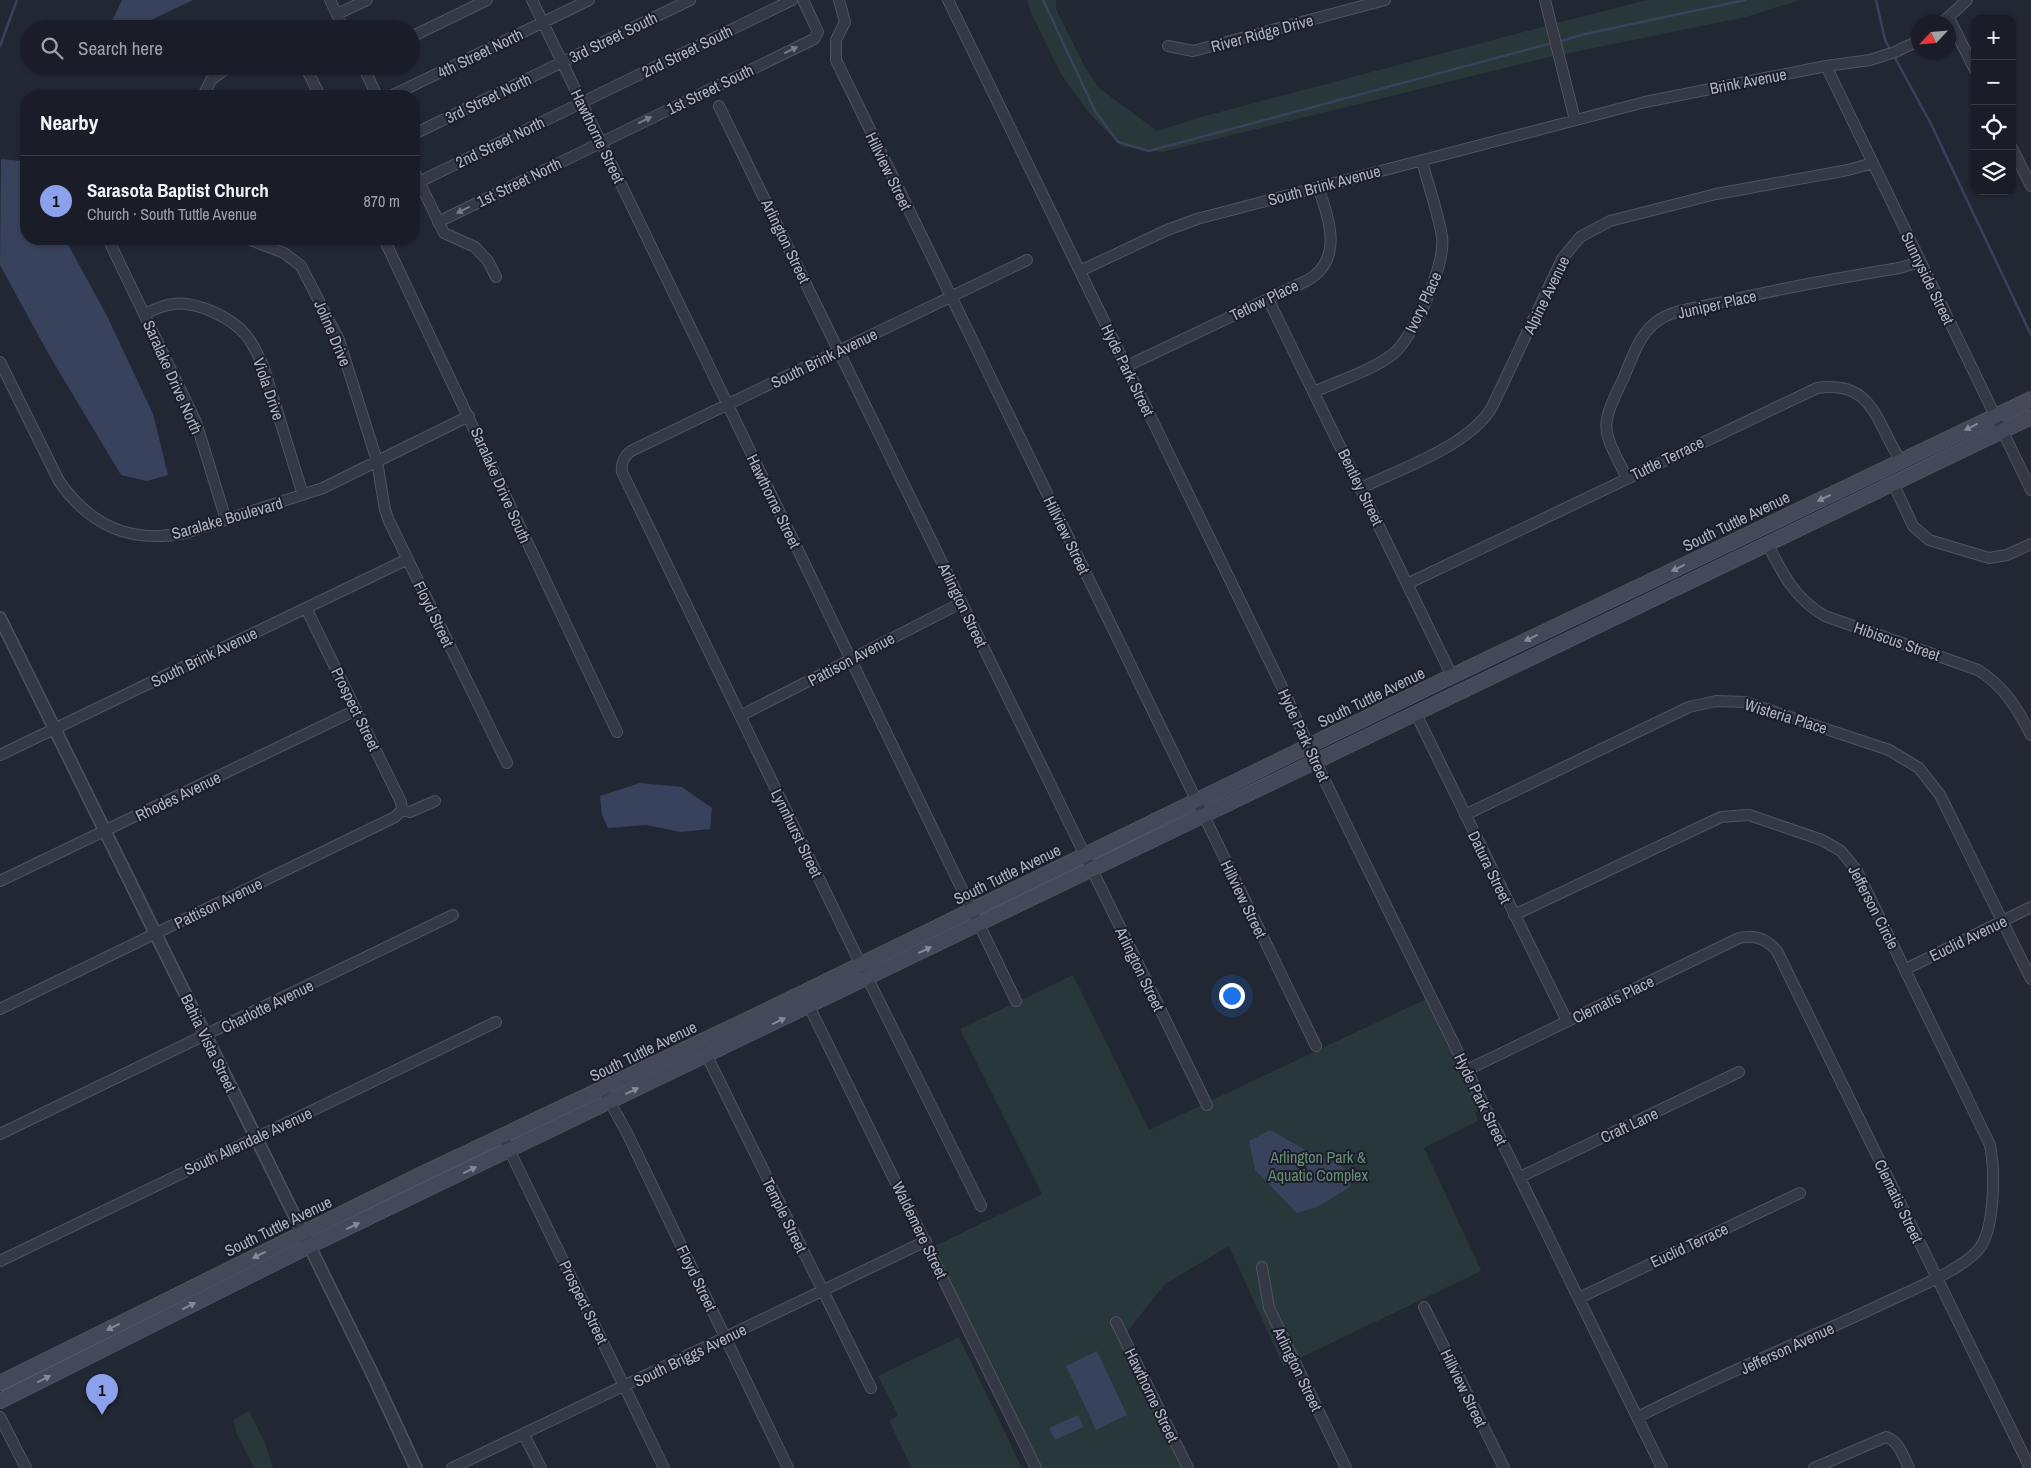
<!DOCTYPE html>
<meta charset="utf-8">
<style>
body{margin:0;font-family:"Archivo Narrow",sans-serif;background:#23262f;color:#f1f3f6}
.controls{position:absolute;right:15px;top:15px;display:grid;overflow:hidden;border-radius:10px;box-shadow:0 1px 4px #0004}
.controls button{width:45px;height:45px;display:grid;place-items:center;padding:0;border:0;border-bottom:1px solid #383b44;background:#1a1d27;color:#f1f3f6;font:25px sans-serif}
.compass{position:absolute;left:1911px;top:15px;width:45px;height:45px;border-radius:50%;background:#1a1d27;box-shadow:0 1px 4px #0004;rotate:244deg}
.you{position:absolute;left:1231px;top:995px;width:18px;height:18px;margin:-12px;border:4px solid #fff;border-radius:50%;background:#1a73e8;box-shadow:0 0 0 8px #1a73e833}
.badge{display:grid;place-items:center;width:32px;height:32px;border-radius:50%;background:#8ba1eb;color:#111;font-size:16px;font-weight:700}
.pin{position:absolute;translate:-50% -41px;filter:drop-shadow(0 1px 2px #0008)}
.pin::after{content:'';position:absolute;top:26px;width:18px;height:15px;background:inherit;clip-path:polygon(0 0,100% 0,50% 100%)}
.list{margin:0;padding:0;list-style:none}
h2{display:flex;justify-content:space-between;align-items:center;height:65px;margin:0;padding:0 20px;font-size:21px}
h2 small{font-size:16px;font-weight:400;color:#9fa2a7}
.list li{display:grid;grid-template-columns:32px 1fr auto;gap:15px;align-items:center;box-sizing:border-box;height:90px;padding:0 20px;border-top:1px solid #383b44}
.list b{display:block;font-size:19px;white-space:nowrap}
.list p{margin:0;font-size:16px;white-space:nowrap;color:#9fa2a7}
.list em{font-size:16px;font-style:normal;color:#9fa2a7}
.icon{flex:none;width:28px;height:28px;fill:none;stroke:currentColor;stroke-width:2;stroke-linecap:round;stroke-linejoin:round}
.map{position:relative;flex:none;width:2031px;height:1468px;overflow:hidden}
.search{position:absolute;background:#1a1d27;box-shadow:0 1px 4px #0004;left:20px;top:20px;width:400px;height:55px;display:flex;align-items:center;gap:12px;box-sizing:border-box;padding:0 18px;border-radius:28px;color:#9fa2a7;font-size:19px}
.panel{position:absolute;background:#1a1d27;box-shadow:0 1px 4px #0004;left:20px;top:90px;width:400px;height:155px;border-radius:20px}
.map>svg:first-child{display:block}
.green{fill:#283739}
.water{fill:#39425c}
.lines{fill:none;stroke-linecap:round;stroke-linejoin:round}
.stream{stroke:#39425c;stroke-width:2.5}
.minor-casing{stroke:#505460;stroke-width:12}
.tertiary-casing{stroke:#505460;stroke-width:14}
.secondary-casing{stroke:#505460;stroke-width:16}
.minor{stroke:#353945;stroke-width:10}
.tertiary{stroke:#353945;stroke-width:11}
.secondary{stroke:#444858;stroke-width:14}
.oneway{fill:#797d8a}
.oneway2{fill:#858998}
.labels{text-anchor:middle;stroke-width:4;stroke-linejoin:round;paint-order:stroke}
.street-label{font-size:16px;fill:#b0b4c2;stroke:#1b1e2a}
.park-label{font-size:16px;fill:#6a8f78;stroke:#1b1e2a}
</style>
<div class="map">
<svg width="2031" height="1468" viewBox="0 0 2031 1468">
<rect width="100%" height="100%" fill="#222734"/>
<path class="green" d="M1027,0H1056V9L1085,67L1099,88L1157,131L1201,117L1546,26L1554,56L1163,152L1121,146L1089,113L1061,74L1031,13Z
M1647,0H1800L1746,17L1564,54L1557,23Z
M1073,975L1149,1130L1426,999L1480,1110L1475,1113L1478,1121L1424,1148L1481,1270L1479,1272L1298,1359L1258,1277L1264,1310L1289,1363L1283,1366L1229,1246L1165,1284L1127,1332L1119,1316L1110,1320L1182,1468H1042L933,1247L1042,1194L960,1029Z
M959,1337L1022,1468H912L889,1421L898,1415L878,1376Z
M249,1411L265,1443L273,1468H254L237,1434L233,1420Z"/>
<path class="water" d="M122,0H193L132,29H101L111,23Z
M1,159L22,161L26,169V239H65L107,316L153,414L168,475L147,481L121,475L48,353L0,265Z
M640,783L682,787L712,808L710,829L681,832L646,825L608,828L602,815L600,796Z
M1270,1130L1304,1149L1339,1164L1351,1174L1350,1187L1317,1207L1297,1213L1255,1170L1249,1141Z
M1097,1351L1127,1415L1096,1430L1066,1366Z
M1078,1415L1084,1427L1055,1440L1049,1428Z"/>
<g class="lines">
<path class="stream" d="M1043,0L1095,111L1118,142L1149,151L1552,43
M1876,0L1885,40L1891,51
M1558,42L1585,34L1745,0
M0,46L17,0
M1894,56L1931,124L2031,335"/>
<g class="minor-casing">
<path id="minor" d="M330,0L344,29
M532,0L1016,1001
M839,0L845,22L836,40V60L1316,1046
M948,0L1283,689L1321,773L1662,1468
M1545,0L1575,120
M337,14L367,0
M1949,18L1975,70
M1943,22L1967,0
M411,37L487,0
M1168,46L1193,51L1385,0
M305,66L320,96
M363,66L377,96
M1826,66L2031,490
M203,96L211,80L230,66
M391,96L589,0
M719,106L1207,1105
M414,134L690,0
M2012,148L2031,186
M414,171L444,233L475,247L488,261L496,277
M419,182L792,0
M438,222L814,39L818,32L803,0
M108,239L196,422L226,520
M248,239L284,253L301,266L339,340L377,461L385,510L389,521L507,763
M384,239L617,732
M1080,271L1167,230L1197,219L1645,102L1826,66L1870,60L1895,52L1918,41
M1268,299L1452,676
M144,314C154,310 162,305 173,304C196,301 231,317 246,335C254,345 259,357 264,368L303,495
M0,362L59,481C90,526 131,544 185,533L323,488L469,416
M1127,366L1308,280C1344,259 1329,219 1318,187
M1314,392C1338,381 1373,370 1393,354C1414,337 1446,264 1442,237C1438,211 1428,186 1422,160
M1627,478C1601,427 1599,429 1624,377C1632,358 1639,335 1656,322C1673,309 1697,308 1717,303C1778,289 1838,278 1899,268L1920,262
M1893,483L1913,526L1929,540L1989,558L2007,555L2031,544
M1361,488C1402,468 1469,446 1492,407L1562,259L1580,237L1610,221L1716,194L1848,170L1873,163
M1767,543C1782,573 1795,599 1825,616L1978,670C2004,686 2017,708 2031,735
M1407,584L1817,388C1874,379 1876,424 1901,461
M306,608L401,802L402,810
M1415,712L1567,1021
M740,716L961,603
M0,755L408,559
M1465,815L1689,707L1716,701L1745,702L1889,750L1919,768L1940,795L2031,979
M0,881L356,710
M1514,915L1721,817L1749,815L1822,840L1841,851L1857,871L1990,1145C1995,1170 1995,1224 1981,1246C1967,1269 1904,1293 1878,1306C1798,1343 1716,1377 1638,1417
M1906,969L2031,907
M806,1000L1036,1468
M0,1009L395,817L402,810L410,812L435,801
M704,1050L871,1388
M1467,1070L1739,938C1755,934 1767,939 1777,951L2030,1468
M603,1089L627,1133L788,1468
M0,1134L453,915
M503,1137L664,1468
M1520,1177L1739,1072
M981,1206L860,963L622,472C621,463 623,457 631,451L1027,260
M0,1261L496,1022
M1262,1267L1269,1308L1346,1468
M1579,1298L1800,1193
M1424,1307L1504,1468
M1116,1322L1188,1468
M0,1417L26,1468
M524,1435L541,1468
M452,1468L926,1241
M1814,1468L1886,1437C1899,1441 1903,1456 1909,1468"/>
</g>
<g class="tertiary-casing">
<path id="tertiary" d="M0,618L371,1371L416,1468"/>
</g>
<g class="secondary-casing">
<path id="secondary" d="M0,1383L422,1174L755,1016L1452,676L2031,399
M0,1401L309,1246L2031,417"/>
</g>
<use href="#minor" class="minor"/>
<use href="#tertiary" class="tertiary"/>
<use href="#secondary" class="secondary"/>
</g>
<defs><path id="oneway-solid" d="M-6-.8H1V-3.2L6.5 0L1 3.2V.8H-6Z" transform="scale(1.25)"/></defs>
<g class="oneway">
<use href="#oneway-solid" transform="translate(791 50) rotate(-26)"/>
<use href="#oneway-solid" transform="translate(645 120) rotate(-26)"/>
<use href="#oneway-solid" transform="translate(463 210) rotate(154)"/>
</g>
<g class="oneway2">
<use href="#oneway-solid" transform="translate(1971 427) rotate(154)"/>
<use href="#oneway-solid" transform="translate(1824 498) rotate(155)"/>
<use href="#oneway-solid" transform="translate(1678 568) rotate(154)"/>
<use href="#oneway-solid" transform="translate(1531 638) rotate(154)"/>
<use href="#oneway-solid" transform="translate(925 950) rotate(-25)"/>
<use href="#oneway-solid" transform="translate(779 1021) rotate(-26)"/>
<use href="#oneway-solid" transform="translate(632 1091) rotate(-25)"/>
<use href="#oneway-solid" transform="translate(470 1170) rotate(-26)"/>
<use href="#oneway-solid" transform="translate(353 1226) rotate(-25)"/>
<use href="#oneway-solid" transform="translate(259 1255) rotate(154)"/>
<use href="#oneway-solid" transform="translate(189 1306) rotate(-27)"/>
<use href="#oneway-solid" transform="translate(113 1327) rotate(154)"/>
<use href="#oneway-solid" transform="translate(44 1379) rotate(-27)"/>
</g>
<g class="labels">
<g class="street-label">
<text transform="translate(1262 33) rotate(-15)" y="6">River Ridge Drive</text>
<text transform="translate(613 37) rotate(-26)" y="6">3rd Street South</text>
<text transform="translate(687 51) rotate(-26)" y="6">2nd Street South</text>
<text transform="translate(480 53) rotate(-26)" y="6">4th Street North</text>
<text transform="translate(1748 81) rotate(-11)" y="6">Brink Avenue</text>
<text transform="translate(710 89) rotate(-26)" y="6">1st Street South</text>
<text transform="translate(488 98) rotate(-26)" y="6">3rd Street North</text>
<text transform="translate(598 136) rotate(64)" y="6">Hawthorne Street</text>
<text transform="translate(500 142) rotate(-26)" y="6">2nd Street North</text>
<text transform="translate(889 171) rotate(64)" y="6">Hillview Street</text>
<text transform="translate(519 182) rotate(-26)" y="6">1st Street North</text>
<text transform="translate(1324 185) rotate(-15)" y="6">South Brink Avenue</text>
<text transform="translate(786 241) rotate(64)" y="6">Arlington Street</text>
<text transform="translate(1928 278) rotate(64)" y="6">Sunnyside Street</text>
<text transform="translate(1546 295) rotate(-64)" y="6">Alpine Avenue</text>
<text transform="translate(1264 300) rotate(-26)" y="6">Tetlow Place</text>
<text transform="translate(1423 302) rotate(-65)" y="6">Ivory Place</text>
<text transform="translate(1717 304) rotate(-13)" y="6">Juniper Place</text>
<text transform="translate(333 333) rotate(67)" y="6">Joline Drive</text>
<text transform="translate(824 358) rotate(-26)" y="6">South Brink Avenue</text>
<text transform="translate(1128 370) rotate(64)" y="6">Hyde Park Street</text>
<text transform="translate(173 377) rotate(66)" y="6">Saralake Drive North</text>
<text transform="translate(269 389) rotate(71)" y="6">Viola Drive</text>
<text transform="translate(1667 458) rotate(-26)" y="6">Tuttle Terrace</text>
<text transform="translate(501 485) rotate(66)" y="6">Saralake Drive South</text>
<text transform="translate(1361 487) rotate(64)" y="6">Bentley Street</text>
<text transform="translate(774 501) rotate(64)" y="6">Hawthorne Street</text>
<text transform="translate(227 518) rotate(-16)" y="6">Saralake Boulevard</text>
<text transform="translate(1736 521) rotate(-26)" y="6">South Tuttle Avenue</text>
<text transform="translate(1067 535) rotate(64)" y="6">Hillview Street</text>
<text transform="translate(963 605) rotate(64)" y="6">Arlington Street</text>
<text transform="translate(434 614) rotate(64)" y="6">Floyd Street</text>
<text transform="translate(1897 641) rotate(19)" y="6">Hibiscus Street</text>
<text transform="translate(204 657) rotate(-26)" y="6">South Brink Avenue</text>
<text transform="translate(851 659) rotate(-28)" y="6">Pattison Avenue</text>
<text transform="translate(1371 697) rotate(-26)" y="6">South Tuttle Avenue</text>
<text transform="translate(356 709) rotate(64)" y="6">Prospect Street</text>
<text transform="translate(1786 716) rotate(17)" y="6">Wisteria Place</text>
<text transform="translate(1304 735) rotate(65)" y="6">Hyde Park Street</text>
<text transform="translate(178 796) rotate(-26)" y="6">Rhodes Avenue</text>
<text transform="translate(797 833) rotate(64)" y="6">Lynnhurst Street</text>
<text transform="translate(1490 867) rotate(64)" y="6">Datura Street</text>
<text transform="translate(1007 874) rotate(-26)" y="6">South Tuttle Avenue</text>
<text transform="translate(1244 899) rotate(64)" y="6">Hillview Street</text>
<text transform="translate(218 903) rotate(-26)" y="6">Pattison Avenue</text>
<text transform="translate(1874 907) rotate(63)" y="6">Jefferson Circle</text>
<text transform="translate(1968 938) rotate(-26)" y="6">Euclid Avenue</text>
<text transform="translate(1140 969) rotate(64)" y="6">Arlington Street</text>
<text transform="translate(1613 999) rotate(-26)" y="6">Clematis Place</text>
<text transform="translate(267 1006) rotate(-26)" y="6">Charlotte Avenue</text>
<text transform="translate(209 1043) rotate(64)" y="6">Bahia Vista Street</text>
<text transform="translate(643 1051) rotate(-26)" y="6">South Tuttle Avenue</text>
<text transform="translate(1481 1099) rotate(64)" y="6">Hyde Park Street</text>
<text transform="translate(1629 1125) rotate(-25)" y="6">Craft Lane</text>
<text transform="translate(248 1141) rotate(-25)" y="6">South Allendale Avenue</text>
<text transform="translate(1899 1201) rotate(64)" y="6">Clematis Street</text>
<text transform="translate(785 1215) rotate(64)" y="6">Temple Street</text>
<text transform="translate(278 1226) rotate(-26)" y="6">South Tuttle Avenue</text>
<text transform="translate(920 1230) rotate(64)" y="6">Waldemere Street</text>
<text transform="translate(1689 1245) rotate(-25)" y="6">Euclid Terrace</text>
<text transform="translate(697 1278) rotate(64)" y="6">Floyd Street</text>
<text transform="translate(584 1302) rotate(64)" y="6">Prospect Street</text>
<text transform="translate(1787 1348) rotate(-25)" y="6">Jefferson Avenue</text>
<text transform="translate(690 1355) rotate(-26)" y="6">South Briggs Avenue</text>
<text transform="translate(1298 1369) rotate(64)" y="6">Arlington Street</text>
<text transform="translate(1464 1388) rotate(64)" y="6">Hillview Street</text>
<text transform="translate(1152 1395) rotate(64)" y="6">Hawthorne Street</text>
</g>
<g class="park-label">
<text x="1318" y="1163">Arlington Park &amp;<tspan x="1318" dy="18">Aquatic Complex</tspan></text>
</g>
</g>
</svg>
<div class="controls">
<button>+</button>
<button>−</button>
<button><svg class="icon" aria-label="locate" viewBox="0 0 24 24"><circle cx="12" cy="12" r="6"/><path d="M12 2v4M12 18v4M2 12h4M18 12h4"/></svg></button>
<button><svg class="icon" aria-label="layers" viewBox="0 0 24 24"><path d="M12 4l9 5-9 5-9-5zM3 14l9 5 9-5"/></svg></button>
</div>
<svg class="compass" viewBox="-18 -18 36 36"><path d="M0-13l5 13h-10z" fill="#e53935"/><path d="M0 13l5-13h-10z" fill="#9fa2a7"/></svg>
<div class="you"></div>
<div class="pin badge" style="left:102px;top:1415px">1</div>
<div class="search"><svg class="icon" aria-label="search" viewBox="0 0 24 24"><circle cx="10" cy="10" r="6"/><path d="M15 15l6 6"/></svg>Search here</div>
<section class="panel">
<h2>Nearby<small></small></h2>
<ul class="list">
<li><span class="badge">1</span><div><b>Sarasota Baptist Church</b><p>Church · South Tuttle Avenue</p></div><em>870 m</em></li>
</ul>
</section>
</div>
